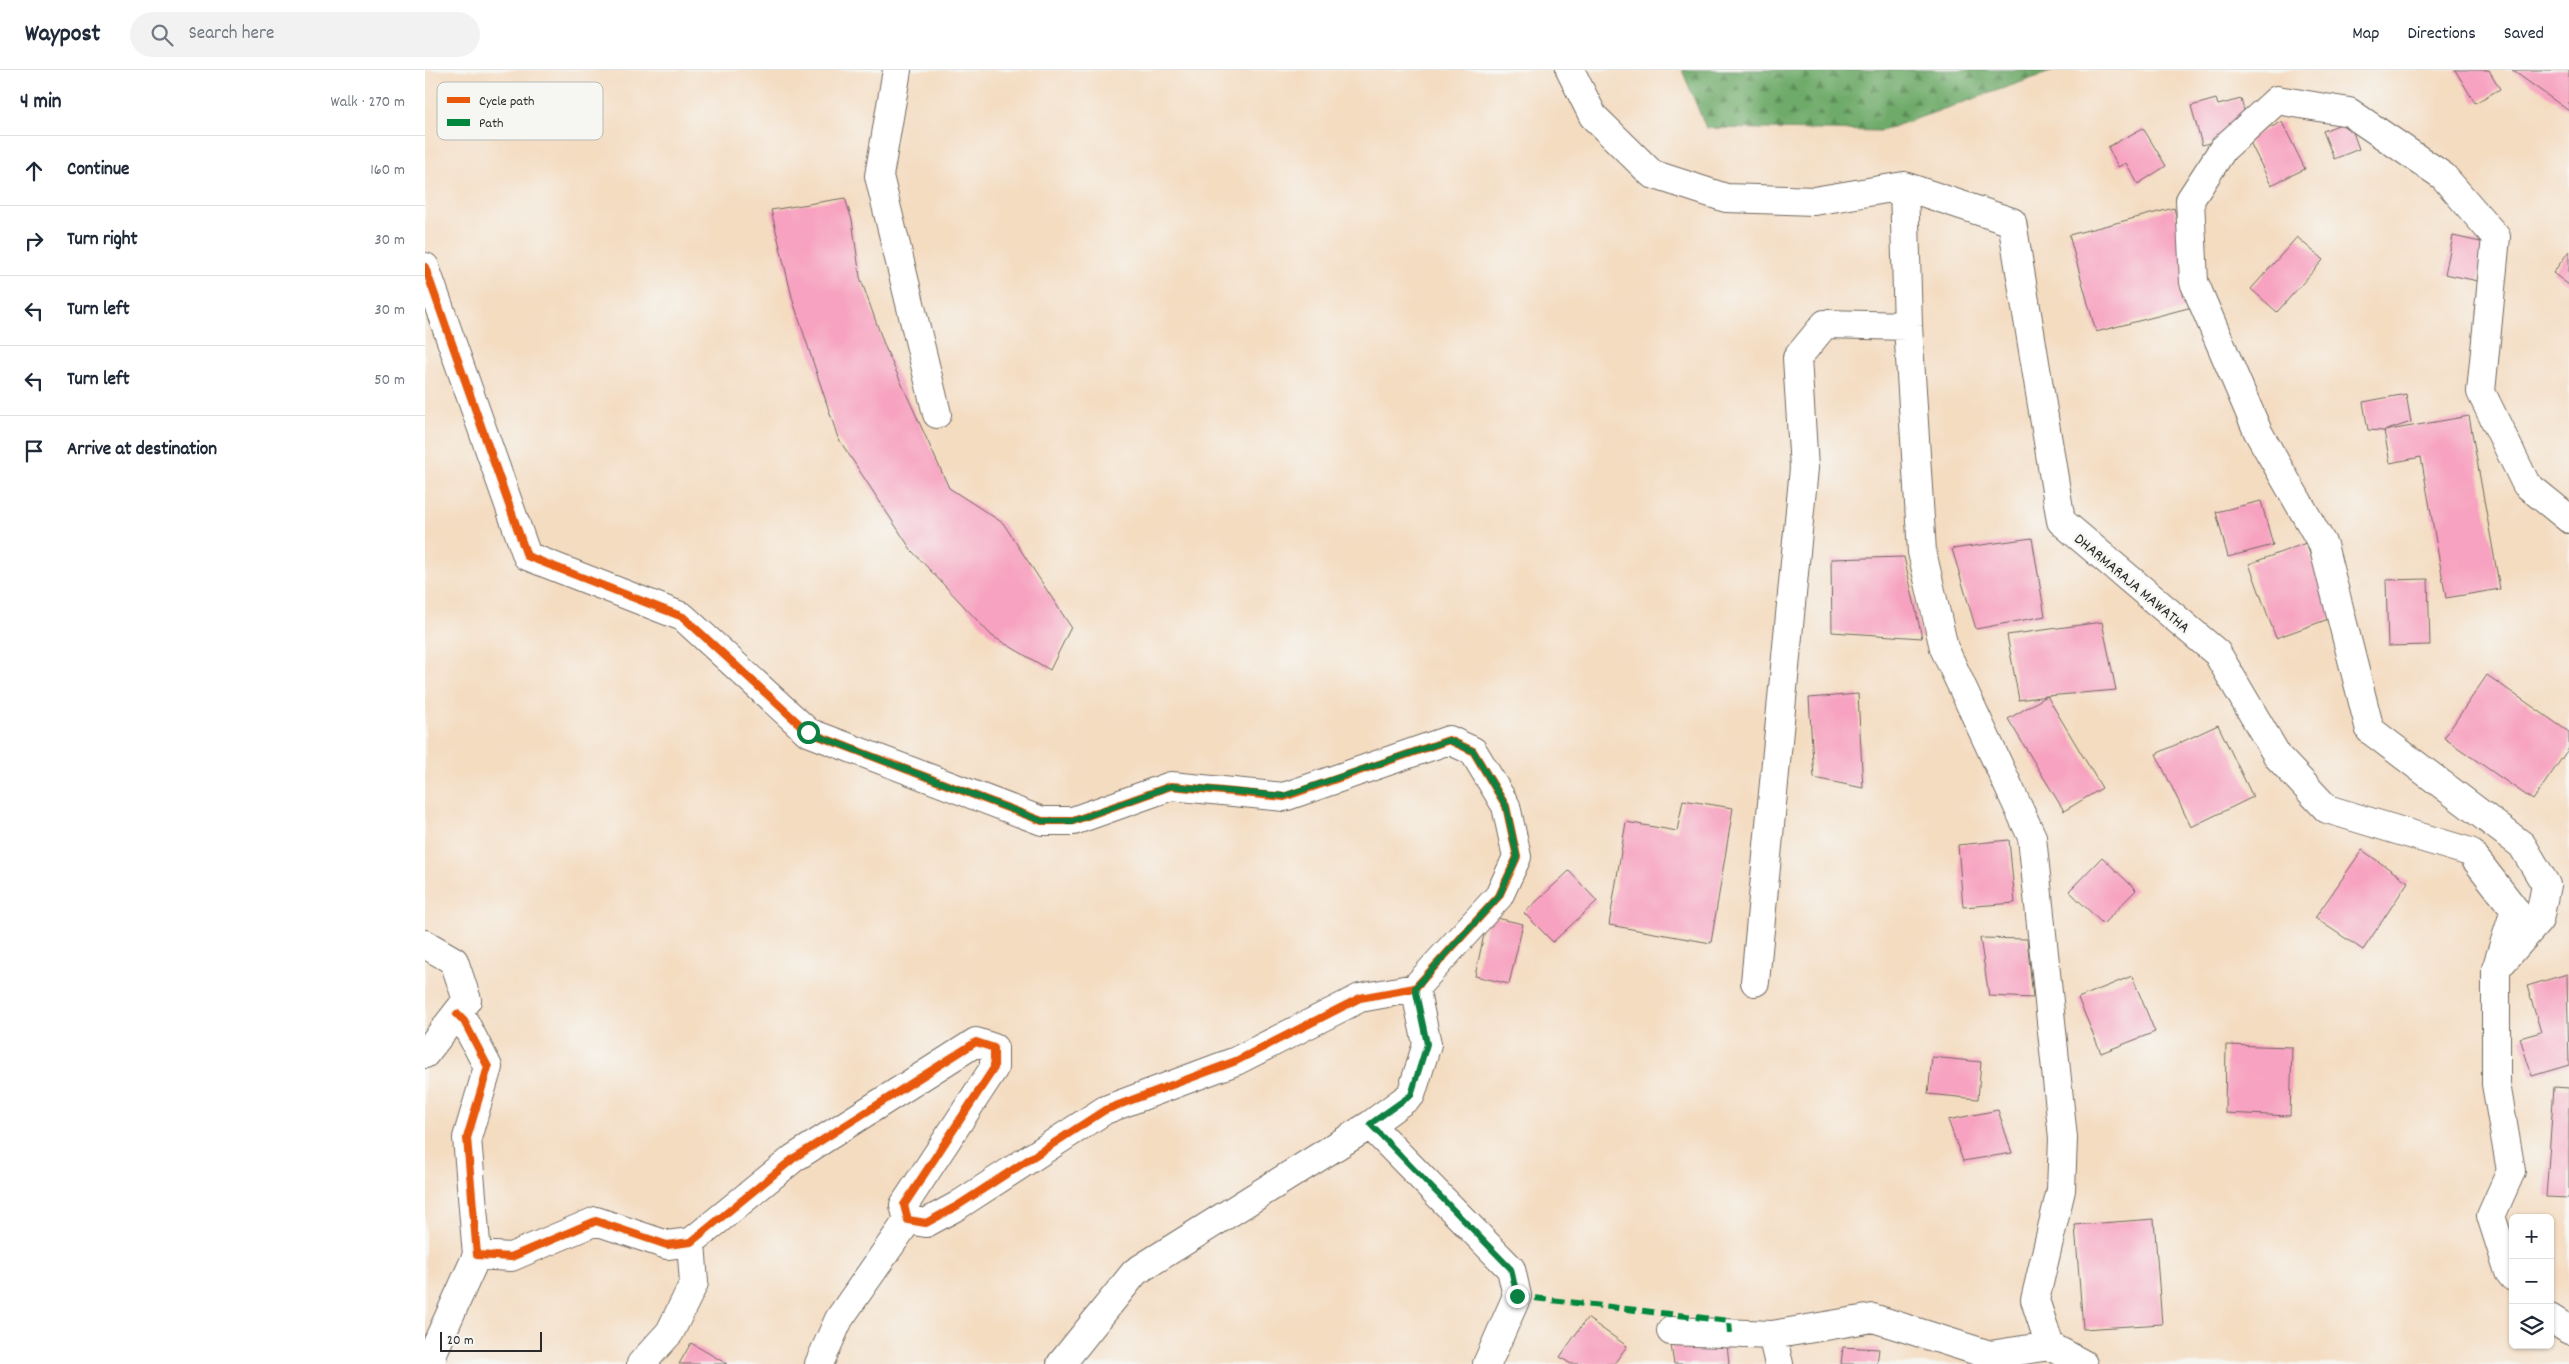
<!DOCTYPE html>
<meta charset="utf-8">
<style>
body{margin:0;font-family:Dekko,sans-serif;background:#f2f2f3;color:#1f2937}
.controls{position:absolute;right:15px;bottom:15px;display:grid;overflow:hidden;border-radius:8px;box-shadow:0 1px 4px #0004}
.controls button{width:45px;height:45px;display:grid;place-items:center;padding:0;border:0;border-bottom:1px solid #e0e1e3;background:#fff;color:#1f2937;font:25px sans-serif}
.scale{position:absolute;left:15px;bottom:12px;width:102px;box-sizing:border-box;padding-left:5px;border:2px solid #2b2b2b;border-top:0;font-size:14px;line-height:18px;white-space:nowrap;color:#2b2b2b;-webkit-text-stroke:4px #f6f6f2;paint-order:stroke}
.stop{position:absolute;width:15px;height:15px;margin:-11px;border:4px solid #0b8043;border-radius:50%;background:#fff}
.stop.end{background:#0b8043;border-color:#fff;box-shadow:0 1px 5px #0008}
.list{margin:0;padding:0;list-style:none}
h2{display:flex;justify-content:space-between;align-items:center;height:65px;margin:0;padding:0 20px;font-size:21px}
h2 small{font-size:16px;font-weight:400;color:#747a83}
.list li{display:grid;grid-template-columns:32px 1fr auto;gap:15px;align-items:center;box-sizing:border-box;height:70px;padding:0 20px;border-top:1px solid #e0e1e3}
.list b{display:block;font-size:19px;white-space:nowrap}
.list em{font-size:16px;font-style:normal;color:#747a83}
.icon{flex:none;width:28px;height:28px;fill:none;stroke:currentColor;stroke-width:2;stroke-linecap:round;stroke-linejoin:round}
.map{position:relative;flex:none;width:2144px;height:1294px;overflow:hidden}
header{display:flex;align-items:center;gap:30px;box-sizing:border-box;height:70px;padding:0 25px;background:#fff;border-bottom:1px solid #e0e1e3}
header strong{font-size:24px}
nav{display:flex;gap:28px;margin-inline-start:auto;font-size:18px}
.search{width:350px;height:45px;background:#f2f2f3;display:flex;align-items:center;gap:12px;box-sizing:border-box;padding:0 18px;border-radius:28px;color:#747a83;font-size:19px}
main{display:flex}
aside{flex:1;background:#fff}
.map>svg:first-child{display:block}
.forest{fill:url(#forest-firs);stroke:#4c6a4a}
.building{fill:#f7a2c0}
.lines{fill:none;stroke-linecap:round;stroke-linejoin:round}
.minor-casing{stroke:#716960;stroke-width:30}
.minor{stroke:#fff;stroke-width:28}
.quiet{stroke:#00873e;stroke-width:6;stroke-dasharray:12 6;stroke-linecap:butt}
.cycleway-casing{stroke:#f6f6f2;stroke-width:11}
.cycleway{stroke:#e8590c;stroke-width:8}
.route{stroke:#0b8043;stroke-width:6}
.labels{text-anchor:middle;stroke-width:5;stroke-linejoin:round;paint-order:stroke}
.street-label{font-size:16px;fill:#2b2b2b;stroke:#f6f6f2}
.key{fill:#f6f6f2;stroke:#b9b9b6;stroke-width:1}
.key-label{font-size:14px;fill:#2b2b2b}
</style>
<header>
<strong>Waypost</strong>
<div class="search"><svg class="icon" aria-label="search" viewBox="0 0 24 24"><circle cx="10" cy="10" r="6"/><path d="M15 15l6 6"/></svg>Search here</div>
<nav><a>Map</a><a>Directions</a><a>Saved</a></nav>
</header>
<main>
<aside>
<h2>4 min<small>Walk · 270 m</small></h2>
<ul class="list">
<li><svg class="icon" aria-label="ahead" viewBox="0 0 24 24"><path d="M12 20V5M6 11l6-6 6 6"/></svg><div><b>Continue</b></div><em>160 m</em></li>
<li><svg class="icon" aria-label="right" viewBox="0 0 24 24"><path d="M7 20v-9h11M14 6l5 5-5 5"/></svg><div><b>Turn right</b></div><em>30 m</em></li>
<li><svg class="icon" aria-label="left" viewBox="0 0 24 24"><path d="M17 20v-9H6M10 6l-5 5 5 5"/></svg><div><b>Turn left</b></div><em>30 m</em></li>
<li><svg class="icon" aria-label="left" viewBox="0 0 24 24"><path d="M17 20v-9H6M10 6l-5 5 5 5"/></svg><div><b>Turn left</b></div><em>50 m</em></li>
<li><svg class="icon" aria-label="arrive" viewBox="0 0 24 24"><path d="M6 21V4h12l-3 4 3 4H6"/></svg><div><b>Arrive at destination</b></div></li>
</ul>
</aside>
<div class="map">
<svg width="2144" height="1294" viewBox="0 0 2144 1294">
<defs>
<pattern id="forest-firs" width="22" height="20" patternUnits="userSpaceOnUse" patternTransform="scale(1.25)"><rect width="22" height="20" fill="#6eaa69"/><path d="M5 1l3.5 6h-7zM16 11l3.5 6h-7z" fill="#5b8b57"/></pattern>
</defs>
<rect width="100%" height="100%" fill="#f6f6f2"/>
<filter id="ink" filterUnits="userSpaceOnUse"><feTurbulence type="fractalNoise" baseFrequency=".02" numOctaves="2"/><feDisplacementMap in="SourceGraphic" scale="10" xChannelSelector="R" yChannelSelector="G"/><feConvolveMatrix kernelMatrix="1 2 1 2 8 2 1 2 1" color-interpolation-filters="sRGB"/></filter>
<filter id="wash" filterUnits="userSpaceOnUse"><feTurbulence type="fractalNoise" baseFrequency=".0096" numOctaves="4" result="noise"/><feDisplacementMap in="SourceGraphic" scale="20" xChannelSelector="R" yChannelSelector="G"/><feGaussianBlur stdDeviation="1.12" result="paint"/><feColorMatrix in="noise" values="0 0 0 0 0 0 0 0 0 0 0 0 0 0 0 0 0 1.4 0 .05"/><feComposite in="paint" operator="in"/></filter>
<g filter="url(#wash)">
<rect width="100%" height="100%" fill="#f4dcc1"/>
<path class="forest" d="M1257,0H1631L1456,61L1281,58Z"/>
<g id="blocks">
<path class="building" d="M2030,0H2064L2075,19L2050,33Z
M2087,0H2144V41Z
M1791,29L1793,35L1816,29L1822,52L1800,58L1802,68L1777,75L1766,36Z
M1924,51L1934,79L1909,89L1898,61Z
M1857,52L1880,99L1846,115L1823,68Z
M1718,58L1741,96L1713,114L1701,93L1693,97L1683,77Z
M420,128L427,150L435,207L460,277L524,418L578,453L646,557L625,600L567,566L487,481L413,368L368,231L346,140Z
M1749,138L1775,235L1671,262L1644,165Z
M2028,166L2060,173L2053,211L2020,204Z
M1872,167L1898,190L1852,242L1826,219Z
M2144,181V215L2128,203Z
M1981,324L1986,352L1959,361L1943,360L1938,332Z
M2044,346L2075,519L2021,528L1996,387L1965,393L1959,361Z
M1836,431L1848,475L1803,487L1791,442Z
M1607,468L1620,546L1551,559L1527,479Z
M1881,473L1909,547L1851,568L1824,494Z
M1479,487L1497,568L1407,562L1406,489Z
M2003,509L2005,575L1963,576L1961,510Z
M1677,552L1691,620L1622,626L1677,718L1639,741L1583,649L1622,626L1594,630L1582,565Z
M2062,605L2144,662V678L2108,730L2019,668Z
M1433,624L1438,718L1389,708L1384,628Z
M1793,655L1828,727L1766,757L1731,684Z
M1258,730L1308,738L1286,873L1184,855L1201,752L1252,761Z
M1584,770L1590,833L1538,837L1533,775Z
M1937,780L1983,812L1938,880L1890,848Z
M1677,787L1711,820L1678,854L1644,821Z
M1144,801L1172,831L1128,872L1099,843Z
M1063,846L1098,854L1084,914L1050,906Z
M1555,868L1602,869L1608,928L1564,926Z
M2142,904L2144,995L2107,1006L2095,968L2116,962L2102,916Z
M1707,906L1730,962L1676,983L1653,928Z
M1801,975L1867,977L1865,1046L1800,1043Z
M1507,987L1556,992L1553,1029L1503,1024Z
M2129,1017L2144,1018V1128L2121,1127Z
M1573,1040L1587,1083L1538,1091L1523,1050Z
M1729,1149L1737,1254L1658,1259L1650,1155Z
M1162,1248L1202,1276L1189,1294H1146L1135,1287Z
M1301,1264L1304,1294H1249L1245,1269Z
M266,1273L302,1294H254Z
M1418,1277L1454,1279L1452,1294H1416Z"/>
</g>
</g>
<g filter="url(#ink)">
<use href="#blocks" fill-opacity="0" stroke="#716960" stroke-width="1"/>
<g class="lines">
<g class="minor-casing">
<path id="minor" d="M472,0L454,106L512,344
M1145,0L1168,46L1227,104L1301,128L1389,131L1479,116L1587,152L1636,451L1792,583L1853,687L1902,739L2045,782L2090,840L2071,899V1014L2086,1101L2066,1146L2084,1202L2088,1207
M1479,116L1483,256L1497,482L1519,578L1607,767L1638,1068L1636,1120L1610,1230L1625,1276L1658,1294
M0,197L102,486L258,547L383,662L617,751H648L746,716L859,727L1024,670L1048,681L1081,736L1092,787L1074,826L990,918L935,928L811,991L680,1040L532,1136L501,1153L483,1150L479,1135L569,998V978L551,972L369,1088L266,1172L242,1175L171,1151L86,1187L52,1185L42,1068L63,997L39,951L32,944
M0,874L29,891L42,930L0,984
M2078,891L2114,850L2121,815L2097,775L1945,660L1898,475L1833,362L1769,212L1765,130L1798,79L1852,30L1924,42L2018,106L2071,167L2056,322L2101,414L2144,449
M1330,912L1379,398L1372,288L1400,254L1483,256
M945,1055L1086,1199L1092,1226L1062,1294
M2125,1248L2144,1260
M1246,1261L1347,1265L1448,1248L1565,1285L1625,1276
M1347,1265L1354,1294
M6,1294L9,1280L52,1185
M216,1294L245,1262L269,1213L266,1172
M394,1294L414,1249L483,1150
M636,1294L710,1202L945,1055L986,1025L1002,974L990,918"/>
</g>
<use href="#minor" class="minor"/>
<path class="quiet" d="M1092,1226L1304,1251L1305,1263"/>
<g class="cycleway-casing">
<path id="cycleway" d="M0,197L102,486L258,547L383,662L617,751H648L746,716L859,727L1024,670L1048,681L1081,736L1092,787L1074,826L990,918L935,928L811,991L680,1040L532,1136L501,1153L483,1150L479,1135L569,998V978L551,972L369,1088L266,1172L242,1175L171,1151L86,1187L52,1185L42,1068L63,997L39,951L32,944"/>
</g>
<use href="#cycleway" class="cycleway"/>
</g>
</g>
<g class="lines" filter="url(#ink)">
<path class="route" d="M383,662L617,751H648L746,716L859,726L1024,670L1048,681L1081,736L1092,787L1074,826L990,918L1002,974L986,1025L945,1054L1086,1199L1092,1226"/>
</g>
<g class="labels">
<g class="street-label">
<text transform="translate(1708 512) rotate(40)" y="6">DHARMARAJA MAWATHA</text>
</g>
</g>
<rect x="12" y="12" width="166" height="58" rx="8" class="key"/>
<rect x="22" y="27" width="23" height="6" fill="#e8590c"/>
<rect x="22" y="49" width="23" height="7" fill="#00873e"/>
<g class="key-label">
<text x="54" y="35">Cycle path</text>
<text x="54" y="57">Path</text>
</g>
</svg>
<div class="controls">
<button>+</button>
<button>−</button>
<button><svg class="icon" aria-label="layers" viewBox="0 0 24 24"><path d="M12 4l9 5-9 5-9-5zM3 14l9 5 9-5"/></svg></button>
</div>
<div class="scale">20 m</div>
<div class="stop" style="left:383px;top:662px"></div>
<div class="stop end" style="left:1092px;top:1226px"></div>
</div>
</main>
